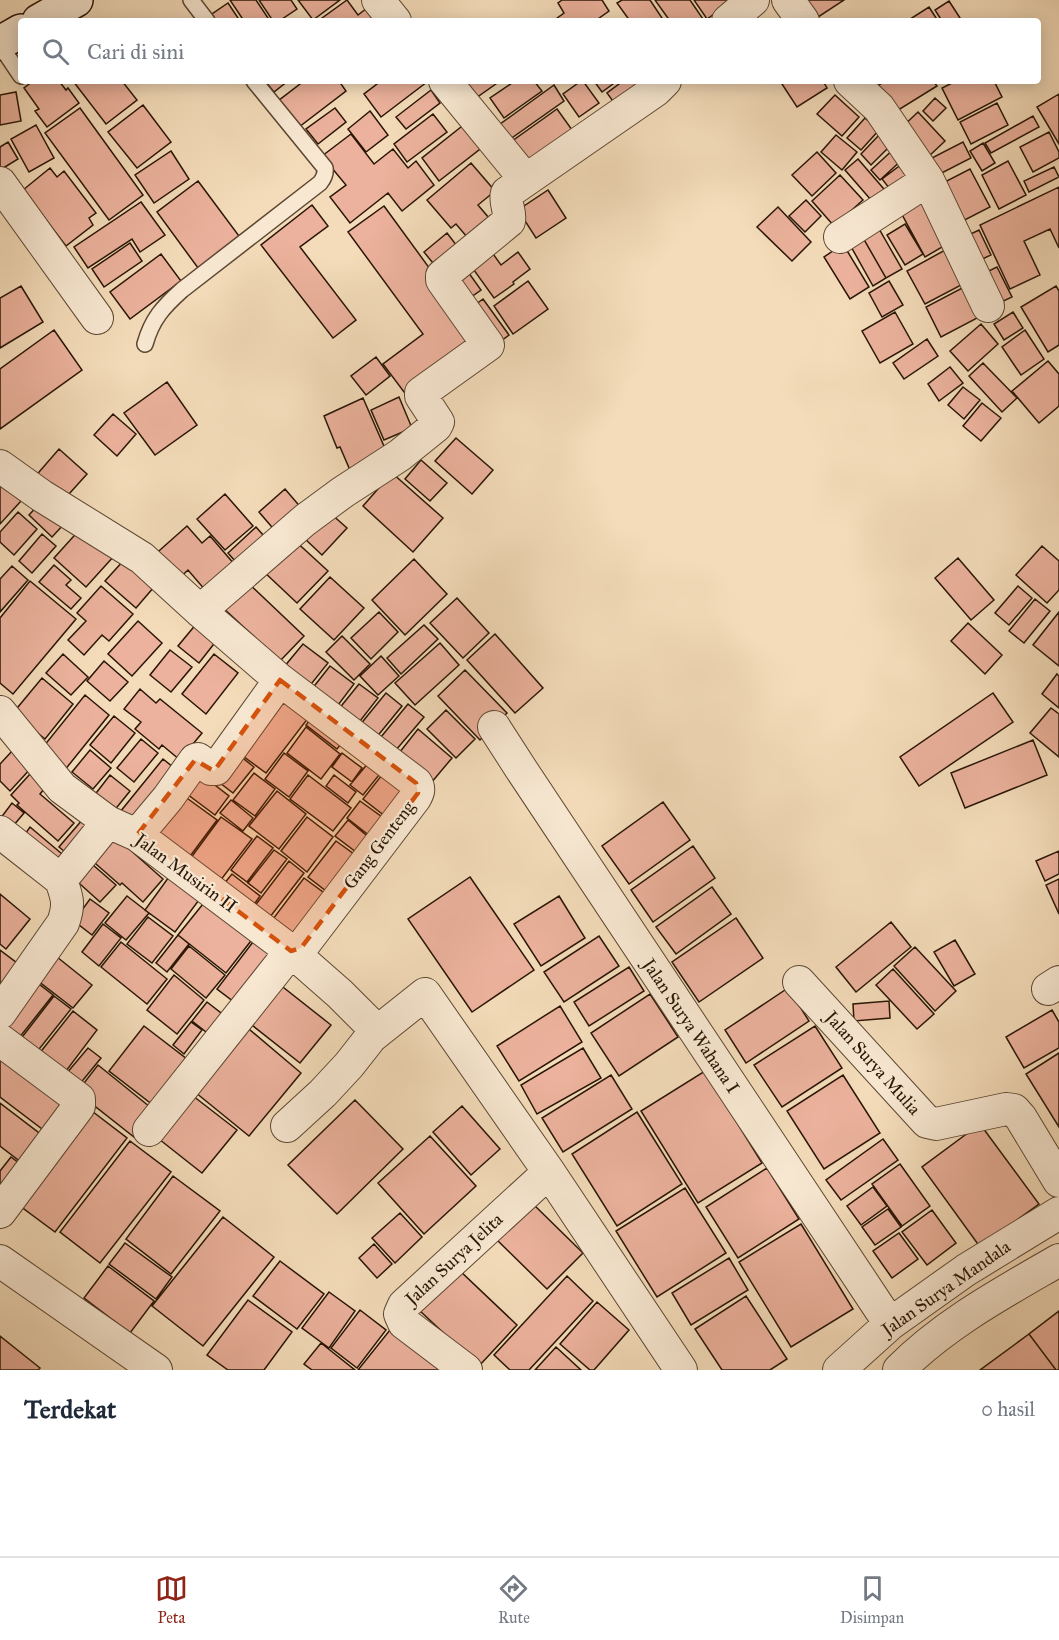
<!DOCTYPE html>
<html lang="id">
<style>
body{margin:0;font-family:"IM FELL Great Primer",serif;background:#f2f2f3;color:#1f2937}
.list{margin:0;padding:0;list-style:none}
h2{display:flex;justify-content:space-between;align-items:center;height:78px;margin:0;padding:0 24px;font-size:26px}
h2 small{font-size:20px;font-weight:400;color:#747a83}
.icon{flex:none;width:33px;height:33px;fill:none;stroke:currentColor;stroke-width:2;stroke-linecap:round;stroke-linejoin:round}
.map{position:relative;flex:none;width:1059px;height:1370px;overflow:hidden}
.search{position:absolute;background:#fff;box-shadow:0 3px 15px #0003;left:18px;right:18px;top:18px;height:66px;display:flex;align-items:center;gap:15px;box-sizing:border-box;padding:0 21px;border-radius:6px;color:#747a83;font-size:22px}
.sheet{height:186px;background:#fff}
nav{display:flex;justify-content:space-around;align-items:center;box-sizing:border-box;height:84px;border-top:2px solid #e0e1e3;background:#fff;font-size:16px;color:#747a83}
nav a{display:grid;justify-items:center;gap:3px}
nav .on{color:#8f2418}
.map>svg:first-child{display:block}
.building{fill:#ecb29d;stroke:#291505;stroke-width:1.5}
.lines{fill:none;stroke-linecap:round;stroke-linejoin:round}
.lane-casing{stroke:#5c4732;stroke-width:18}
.street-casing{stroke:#5c4732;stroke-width:34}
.secondary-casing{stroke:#291505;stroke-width:36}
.lane{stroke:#f8e8d2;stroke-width:15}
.street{stroke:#f8e8d2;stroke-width:32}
.secondary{stroke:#f8e8d2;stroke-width:33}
.marked{fill:#d5520b;fill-opacity:0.2;stroke:#d5520b;stroke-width:4.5;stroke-dasharray:12 8;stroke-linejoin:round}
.labels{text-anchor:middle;stroke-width:4.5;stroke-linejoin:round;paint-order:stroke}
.street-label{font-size:18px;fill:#291505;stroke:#f8e8d2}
</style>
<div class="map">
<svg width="1059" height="1370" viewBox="0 0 1059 1370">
<rect width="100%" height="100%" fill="#f4dcba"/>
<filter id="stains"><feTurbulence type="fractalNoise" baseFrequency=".00333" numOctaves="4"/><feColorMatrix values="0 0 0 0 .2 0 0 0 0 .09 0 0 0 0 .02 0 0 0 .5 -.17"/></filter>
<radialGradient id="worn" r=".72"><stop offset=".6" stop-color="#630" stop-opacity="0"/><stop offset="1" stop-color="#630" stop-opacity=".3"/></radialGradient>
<path class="building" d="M230,0H256L270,21H244Z
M259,0H291L297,9L279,21H273Z
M298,0H340L313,20Z
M347,0L358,15L367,8L376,21H318Z
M562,0H602L609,11L595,21H553L564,13L558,3Z
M622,0H650L664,21H630L617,3Z
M655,0H690L703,19L700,21H670Z
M694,0H734L707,19Z
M792,0H844L812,21Z
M949,1L962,21H942L935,10Z
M228,3L240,21H212L209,16Z
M929,7L938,21H907Z
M33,81H59L66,90L68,88L79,103L47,127L35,111L39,109L24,88Z
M73,81H122L137,100L106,124Z
M265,81H288L274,92Z
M304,81H339L346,91L299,127L278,101Z
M381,81H426L427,82L381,117L364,94Z
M446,81H500L466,105Z
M515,81H534L542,91L504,118L490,98Z
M581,81H583L599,103L579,117L563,94Z
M594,81H617L602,92Z
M623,81H654L620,111L607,93Z
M780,81H823L827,88L797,107Z
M885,81H933L937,86L887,117L871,90Z
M956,81H994L1002,97L958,120L942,88Z
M554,85L564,101L506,142L496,127Z
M431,90L440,103L406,129L396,117Z
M16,92L21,121L0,125V95Z
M1059,94V144L1037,107Z
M835,95L859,117L842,136L817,114Z
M935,98L946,108L933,121L923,111Z
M997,103L1008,125L971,144L960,122Z
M143,105L171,142L137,168L108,132Z
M80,108L143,195L109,220L45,133Z
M335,108L346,122L318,144L306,129Z
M557,109L575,134L525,169L508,144Z
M370,111L388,135L366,152L348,129Z
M918,112L945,141L927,158L900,129Z
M433,114L447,132L407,162L394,144Z
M1033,116L1039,127L991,153L985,143Z
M865,118L879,130L861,150L847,138Z
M466,123L484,146L439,181L422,158Z
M36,125L54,158L29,172L11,139Z
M1049,132L1059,152V158L1033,172L1020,147Z
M351,134L374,164L393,149L408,168L416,161L434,185L402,211L388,193L350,223L330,197L346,185L322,156Z
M836,135L857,152L842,170L821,152Z
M879,135L890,146L871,165L861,154Z
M8,142L18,159L0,170V147Z
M963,142L971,158L932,178L924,162Z
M983,143L995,163L982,171L970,151Z
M896,147L905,157L880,180L871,170Z
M171,151L189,179L154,203L135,175Z
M817,152L836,173L812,196L792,175Z
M858,159L890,196L878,208L845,170Z
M906,161L920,180L897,198L882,179Z
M1008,161L1026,195L999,209L982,175Z
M471,163L495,191L478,205L495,225L473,244L456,224L451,228L427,200Z
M1054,167L1059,177L1029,192L1024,181Z
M50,168L57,177L64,171L96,213L89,218L93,225L66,246L23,190Z
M970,169L990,207L953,226L933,188Z
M840,175L863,200L834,226L812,201Z
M198,181L242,240L201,272L157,212Z
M1059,187V248L1050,229L1024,241L1040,275L1010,289L980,225Z
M548,190L566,218L536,238L518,210Z
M923,196L949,243L925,257L899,209Z
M806,200L821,216L805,232L789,216Z
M141,202L165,235L140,252L132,239L88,268L74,247Z
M312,205L328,226L300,247L356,320L333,338L261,245Z
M384,206L484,343L407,396L383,364L423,334L348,232Z
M778,207L811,242L792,261L757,227Z
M905,224L923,254L905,265L887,235Z
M878,227L902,269L886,278L862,236Z
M979,230L991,255L972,264L960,239Z
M447,233L464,255L441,273L424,252Z
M862,236L886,278L873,286L849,243Z
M130,243L142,261L104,287L92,269Z
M843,244L869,287L850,299L824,257Z
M947,249L965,283L925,304L907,271Z
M491,251L501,265L518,252L530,269L513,282L514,284L494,298L471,266Z
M161,254L181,281L130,319L110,292Z
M997,267L1012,297L993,306L978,276Z
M466,269L481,290L464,302L449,282Z
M528,281L548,309L513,334L494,306Z
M889,281L903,305L882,317L869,293Z
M21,286L43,322L0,348V298Z
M966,286L981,316L941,337L926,307Z
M1056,286L1059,291V345L1048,352L1021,307Z
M483,299L509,335L493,347L467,311Z
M895,312L913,344L880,363L862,331Z
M1013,312L1023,328L1004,340L994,324Z
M981,324L998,344L968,371L950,351Z
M54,330L82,370L0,429V369Z
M1025,330L1044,359L1021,375L1002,347Z
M927,339L938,356L904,379L893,363Z
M376,357L390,376L366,395L351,376Z
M1048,361L1059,374V406L1039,423L1012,391Z
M983,363L1017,398L1002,412L969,376Z
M950,367L963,383L939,401L928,384Z
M167,382L197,425L155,455L124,413Z
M963,387L980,400L964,419L948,405Z
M399,397L412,428L384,440L371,410Z
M363,398L390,460L353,477L340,447L337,448L324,416Z
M982,403L1001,418L981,441L963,426Z
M113,414L136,434L117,456L94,435Z
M456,438L493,470L472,494L435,461Z
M59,449L87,474L60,504L33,479Z
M421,460L447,483L430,501L405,479Z
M392,473L443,518L413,552L363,506Z
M0,483L21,501L0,524Z
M285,489L303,510L277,533L259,512Z
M225,494L253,526L225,550L197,519Z
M41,502L65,523L52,537L29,515Z
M18,512L37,529L14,555L0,542V532Z
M329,512L347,528L322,555L304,538Z
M187,526L202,543L210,536L235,565L206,591L188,570L174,583L151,558Z
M82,527L114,556L86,587L54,558Z
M256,527L272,545L243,570L228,553Z
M42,534L56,546L32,573L19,561Z
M292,538L328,571L297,603L262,570Z
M1042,546L1059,561V590L1047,603L1016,575Z
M958,558L994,600L971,620L935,578Z
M414,559L447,594L405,635L372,600Z
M124,560L154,587L136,608L105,581Z
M54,565L71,580L66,585L81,598L71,609L39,582Z
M12,566L28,580L0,612V579Z
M330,577L364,608L334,640L300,609Z
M245,580L304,636L280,661L221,606Z
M30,581L76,619L13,694L0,683V618Z
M101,586L133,614L109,641L102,635L84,655L68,640L86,621L77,613Z
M1018,586L1032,598L1009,625L995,613Z
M457,598L489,633L463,658L430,623Z
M1035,599L1050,611L1024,643L1009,631Z
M379,612L398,632L371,659L351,638Z
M1059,612V666L1033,645Z
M138,621L162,643L132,676L108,654Z
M197,623L217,640L199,663L178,646Z
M968,623L1002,655L985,674L951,641Z
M424,625L438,639L401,674L387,658Z
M495,634L543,688L515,713L467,660Z
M342,636L370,664L354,680L326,652Z
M440,643L459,665L415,705L395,683Z
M303,644L328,663L304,693L279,673Z
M170,650L192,667L171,692L150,675Z
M63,654L88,677L71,695L46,673Z
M214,654L238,673L206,714L182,694Z
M381,656L399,676L378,695L360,676Z
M104,661L128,682L110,701L87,681Z
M330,666L354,684L332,713L308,694Z
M465,670L507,713L480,740L438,696Z
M1057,674L1059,676V708L1042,694Z
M42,678L73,704L45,739L13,713Z
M359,684L378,698L353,730L334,715Z
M285,686L315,709L266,773L236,751Z
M140,689L156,703L160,699L202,733L180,760L162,745L159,749L135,729L141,722L124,709Z
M386,693L402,706L371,744L355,731Z
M993,693L1013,722L919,786L900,757Z
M85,695L109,715L64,771L39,752Z
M408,704L424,717L396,750L381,737Z
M1051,708L1059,714V757L1030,733Z
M318,710L349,734L337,749L306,725Z
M446,710L475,739L456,758L427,729Z
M114,716L135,733L111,763L90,745Z
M306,727L340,754L321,779L287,753Z
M418,729L452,758L426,789L392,762Z
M141,739L158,753L134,782L117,768Z
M1033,740L1047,775L965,808L951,773Z
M13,750L32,767L10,791L0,781V764Z
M90,750L111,768L93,789L72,772Z
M235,752L254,767L233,793L215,779Z
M284,753L308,771L289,797L265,779Z
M342,753L362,768L352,782L332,767Z
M374,756L387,765L363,795L350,785Z
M163,759L183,775L136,833L116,817Z
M389,766L416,787L390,820L363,799Z
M194,769L229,796L215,815L179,788Z
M254,773L275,789L255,816L233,800Z
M30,774L45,788L40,794L74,823L58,841L17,805L19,803L11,795Z
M110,775L130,791L109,817L90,801Z
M308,775L351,808L333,831L290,799Z
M334,775L356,792L348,803L326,786Z
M277,791L306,814L279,849L249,826Z
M184,796L217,820L185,863L152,839Z
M231,800L253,818L243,831L220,813Z
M360,801L389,822L375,840L347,818Z
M663,802L690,840L629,884L602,846Z
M12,803L24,813L8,832L0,819Z
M221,817L252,839L220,881L190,859Z
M307,817L333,837L307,872L281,851Z
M83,819L95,828L70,856L59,847Z
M348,820L372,840L360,855L335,836Z
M30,827L68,859L59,871L20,841Z
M110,832L163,879L143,902L122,883L120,885L88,857Z
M257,836L273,848L247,882L231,870Z
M336,841L358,857L330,894L308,877Z
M693,846L715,878L653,922L631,890Z
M274,850L287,859L261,893L248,883Z
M1059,851V874L1045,881L1036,861Z
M85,858L116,885L100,902L70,875Z
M289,861L304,873L263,926L248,915Z
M171,874L202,896L175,932L145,910Z
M232,874L260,896L248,913L219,890Z
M470,877L534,970L472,1012L408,919Z
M304,878L331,898L300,939L273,919Z
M1059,879V914L1046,885Z
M712,887L731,914L676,954L656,927Z
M0,894L30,919L6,949L0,944Z
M127,896L149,913L126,940L105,923Z
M559,896L585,938L541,966L514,924Z
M90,899L109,913L92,935L74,921Z
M207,899L254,937L226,973L178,935Z
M148,917L173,936L152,963L127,944Z
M736,918L763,958L699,1002L672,962Z
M891,922L911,947L856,992L836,967Z
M103,924L121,938L99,966L82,952Z
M259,934L284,954L242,1008L217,989Z
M178,935L189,944L167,972L156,963Z
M599,936L619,966L564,1002L544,972Z
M955,940L975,974L954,986L934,952Z
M121,942L167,979L147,1004L101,967Z
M189,946L225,975L206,998L171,969Z
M915,947L956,991L935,1011L894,966Z
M0,950L21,966L3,988L0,985Z
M52,953L92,985L73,1008L33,977Z
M629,967L644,991L589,1026L574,1002Z
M893,969L934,1014L917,1029L876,985Z
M174,975L204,1000L177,1034L147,1010Z
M274,980L331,1025L300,1063L243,1018Z
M35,981L53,995L15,1043L0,1031Z
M788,988L809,1021L746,1063L725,1030Z
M650,994L678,1037L619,1076L591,1033Z
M54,996L71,1009L32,1058L16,1045Z
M889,1001L890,1018L854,1021L853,1004Z
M207,1002L234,1023L219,1042L192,1021Z
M560,1006L582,1042L519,1081L497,1046Z
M1052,1010L1059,1022V1048L1024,1068L1006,1037Z
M73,1011L97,1030L60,1079L35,1059Z
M191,1022L202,1030L184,1054L173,1045Z
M243,1024L301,1073L249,1136L190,1088Z
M144,1026L196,1066L162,1112L109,1071Z
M815,1026L842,1068L782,1107L754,1065Z
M88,1048L101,1058L74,1091L61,1080Z
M583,1048L601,1078L537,1114L521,1085Z
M0,1050L73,1104L50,1135L0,1097Z
M1059,1053V1127L1026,1074Z
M98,1065L160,1115L139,1141L77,1092Z
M705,1071L762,1163L698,1203L641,1111Z
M611,1075L632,1109L563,1152L542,1118Z
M843,1075L880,1133L824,1169L787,1111Z
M184,1089L237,1130L202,1173L150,1132Z
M355,1100L403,1149L337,1214L288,1165Z
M0,1103L47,1139L26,1166L0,1146Z
M84,1105L127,1138L55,1232L12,1200Z
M462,1106L500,1149L471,1175L433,1132Z
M637,1112L682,1184L617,1226L572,1154Z
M980,1124L1039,1204L980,1247L922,1167Z
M430,1136L476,1186L424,1234L378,1183Z
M883,1139L898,1160L841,1200L826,1180Z
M130,1141L171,1172L100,1263L60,1232Z
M11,1157L27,1169L10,1192L0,1185V1171Z
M900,1164L930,1206L902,1226L872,1184Z
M767,1168L799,1219L738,1258L706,1207Z
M173,1176L220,1211L171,1274L126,1239Z
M873,1187L887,1206L861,1225L847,1206Z
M685,1188L726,1253L657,1297L616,1231Z
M531,1202L583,1253L547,1289L495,1238Z
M888,1209L901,1227L875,1245L862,1227Z
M932,1210L956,1243L927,1265L902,1232Z
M400,1213L422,1237L395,1263L372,1238Z
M223,1217L274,1257L203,1346L152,1306Z
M801,1224L853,1309L791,1347L739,1262Z
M899,1233L918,1259L892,1278L873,1251Z
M125,1243L172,1277L156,1299L109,1264Z
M374,1244L392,1264L377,1278L359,1258Z
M729,1258L748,1290L691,1325L672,1293Z
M280,1261L324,1294L297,1329L253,1296Z
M108,1266L154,1301L130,1333L84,1298Z
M458,1269L517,1325L479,1366L419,1310Z
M567,1276L593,1301L529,1370H510L494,1355Z
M329,1292L355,1311L329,1348L302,1328Z
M746,1296L787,1359L770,1370H722L695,1329Z
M248,1300L292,1332L264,1370H228L207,1355Z
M597,1302L629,1330L594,1370H590L560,1344Z
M360,1310L386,1330L357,1368L331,1348Z
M1059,1311V1370H1056L1029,1334Z
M394,1325L450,1370H358Z
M1029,1334L1056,1370H980Z
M0,1336L40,1368L38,1370H0Z
M321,1343L355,1370H312L304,1364Z
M556,1347L581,1370H535Z"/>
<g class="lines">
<g class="lane-casing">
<path id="lane" d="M191,0L207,21
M0,45L21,76
M145,344C152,319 163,307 182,290L320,183C324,178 326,174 325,168L254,81"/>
</g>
<g class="street-casing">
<path id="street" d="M378,0L395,21
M788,0L803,21
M728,21L753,0
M445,81L525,179
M850,81L879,108L928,180L988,306
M0,183L97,318
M840,237L928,180
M0,466L42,496L142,558L200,611L280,680L416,783C420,789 418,793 415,798L301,948L291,951
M200,611L305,520L343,492L400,455L436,426L438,422L421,396V393L488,345L442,280V276L509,221C511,211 504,202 507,193L656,90L665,81
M0,712L62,788L108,822L137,835L291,951L340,994L377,1031
M494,727L521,769L890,1324
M0,832L61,880
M137,835L168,798L195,760L198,759L211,769H216L280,680
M799,982L927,1122L936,1124L1006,1109L1014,1110L1021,1118L1059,1181
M1048,989L1059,982
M0,1013L63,923C70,904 67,897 61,880L108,822
M0,1040L79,1099V1106L0,1212
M287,1126L323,1093L349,1065L371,1037L425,994L549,1172L681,1370
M149,1130L291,951
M0,1261L156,1370
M466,1370L404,1323L400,1314L404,1305L549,1172
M839,1370L890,1324L966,1270L1059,1213
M899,1370C944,1324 1004,1292 1059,1260"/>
</g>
<g class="secondary-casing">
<path id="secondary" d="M39,21L76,0
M0,43L21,31"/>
</g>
<use href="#lane" class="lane"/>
<use href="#street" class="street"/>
<use href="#secondary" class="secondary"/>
</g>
<path class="marked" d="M280,680L416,783L418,793L301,948L291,951L137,835L195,760L214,771Z"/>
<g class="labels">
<g class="street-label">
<text transform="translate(379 845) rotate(-53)" y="6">Gang Genteng</text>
<text transform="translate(186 873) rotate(36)" y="6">Jalan Musirin II</text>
<text transform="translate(691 1026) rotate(56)" y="6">Jalan Surya Wahana I</text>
<text transform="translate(873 1063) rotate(48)" y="6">Jalan Surya Mulia</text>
<text transform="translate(454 1259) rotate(-43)" y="6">Jalan Surya Jelita</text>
<text transform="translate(946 1288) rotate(-35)" y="6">Jalan Surya Mandala</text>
</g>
</g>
<rect width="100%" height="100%" filter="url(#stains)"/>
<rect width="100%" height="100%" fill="url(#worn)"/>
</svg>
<div class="search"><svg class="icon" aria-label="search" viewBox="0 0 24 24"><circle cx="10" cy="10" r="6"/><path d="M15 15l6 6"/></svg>Cari di sini</div>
</div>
<section class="sheet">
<h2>Terdekat<small>0 hasil</small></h2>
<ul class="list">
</ul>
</section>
<nav>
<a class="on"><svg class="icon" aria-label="map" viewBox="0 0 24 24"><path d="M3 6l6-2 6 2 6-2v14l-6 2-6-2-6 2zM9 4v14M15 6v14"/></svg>Peta</a>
<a><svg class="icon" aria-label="directions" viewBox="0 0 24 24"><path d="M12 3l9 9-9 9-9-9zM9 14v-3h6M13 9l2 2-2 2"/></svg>Rute</a>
<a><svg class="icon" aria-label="saved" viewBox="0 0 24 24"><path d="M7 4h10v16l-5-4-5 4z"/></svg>Disimpan</a>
</nav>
